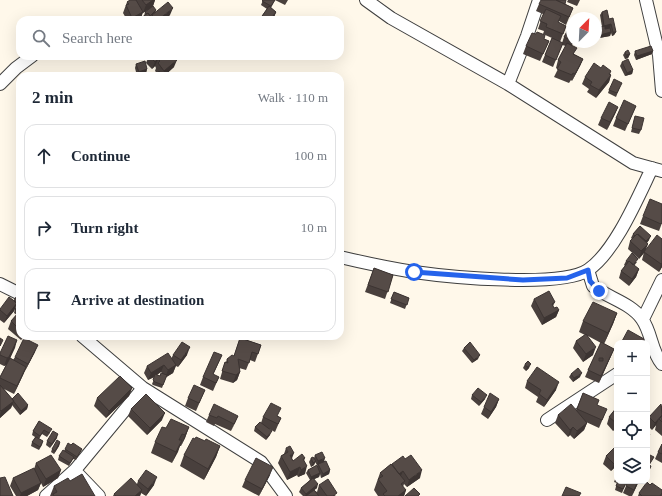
<!DOCTYPE html>
<meta charset="utf-8">
<style>
body{margin:0;font-family:Georgia,serif;background:#f2f2f3;color:#1f2937}
.controls{position:absolute;right:12px;bottom:12px;display:grid;overflow:hidden;border-radius:8px;box-shadow:0 4px 16px #0002}
.controls button{width:36px;height:36px;display:grid;place-items:center;padding:0;border:0;border-bottom:1px solid #e0e1e3;background:#fff;color:#1f2937;font:20px sans-serif}
.compass{position:absolute;left:566px;top:12px;width:36px;height:36px;border-radius:50%;background:#fff;box-shadow:0 4px 16px #0002;rotate:24deg}
.stop{position:absolute;width:12px;height:12px;margin:-9px;border:3px solid #2563eb;border-radius:50%;background:#fff}
.stop.end{background:#2563eb;border-color:#fff;box-shadow:0 1px 4px #0008}
.list{margin:0;padding:0;list-style:none}
h2{display:flex;justify-content:space-between;align-items:center;height:52px;margin:0;padding:0 16px;font-size:17px}
h2 small{font-size:13px;font-weight:400;color:#747a83}
.list li{display:grid;grid-template-columns:26px 1fr auto;gap:12px;align-items:center;box-sizing:border-box;height:64px;margin:0 8px 8px;padding:0 8px;border:1px solid #e0e1e3;border-radius:12px}
.list b{display:block;font-size:15px;white-space:nowrap}
.list em{font-size:13px;font-style:normal;color:#747a83}
.icon{flex:none;width:22px;height:22px;fill:none;stroke:currentColor;stroke-width:2;stroke-linecap:round;stroke-linejoin:round}
.map{position:relative;flex:none;width:662px;height:496px;overflow:hidden}
.search{position:absolute;background:#fff;box-shadow:0 4px 16px #0002;left:16px;top:16px;width:328px;height:44px;display:flex;align-items:center;gap:10px;box-sizing:border-box;padding:0 14px;border-radius:12px;color:#747a83;font-size:15px}
.panel{position:absolute;background:#fff;box-shadow:0 4px 16px #0002;left:16px;top:72px;width:328px;height:268px;border-radius:12px}
.map>svg:first-child{display:block}
.lines{fill:none;stroke-linecap:round;stroke-linejoin:round}
.street-casing{stroke:#3f3f3f;stroke-width:14}
.street{stroke:#fff;stroke-width:12}
.wall{fill:#49403d;fill-rule:evenodd}
.shaded-wall{fill:#3c3432}
.building{fill:#554b47;stroke:#3c3432;fill-rule:evenodd}
.route{stroke:#2563eb;stroke-width:5}
</style>
<div class="map">
<svg width="662" height="496" viewBox="0 0 662 496">
<rect width="100%" height="100%" fill="#fff8ea"/>
<g class="lines">
<g class="street-casing">
<path id="street" d="M366,0L391,18L508,84L633,163L662,171
M646,0L659,55L662,91
M0,84L16,68L32,56
M508,84L527,36L539,0
M340,257C365,263 389,268 414,272C449,277 561,288 588,270C615,252 638,197 652,168
M588,270L593,286C608,298 631,303 642,319C652,333 651,351 662,364
M0,284L20,294
M643,319L662,280
M82,336L143,388L261,462L286,496
M547,420L617,374
M77,473L99,496
M46,496L75,470L143,388"/>
</g>
<use href="#street" class="street"/>
</g>
<path class="wall" d="M130,0H155L153,6L156,12L170,15L164,20H127L123,13L127,2ZM149,9L145,12L144,16L141,18L143,12V13Z
M263,0H275L271,8L276,12L273,20H259L267,9L261,5Z
M275,0H288L285,5Z
M568,0H580L577,6L567,2Z
M539,4H565L573,8L566,25L559,21L558,22L566,26L560,42L562,43L564,37L572,22V42H574L572,45L574,54L583,59L580,66L572,81L571,80L569,83L554,77L558,69L556,68L558,60L566,46L562,45L553,67L542,62L552,38L543,34L544,31L538,29L543,14L536,11Z
M602,12L609,19L616,32L614,35L612,36L611,33L610,36L599,38L597,31L599,27H602L600,15Z
M544,39L549,41L540,61L523,54L526,46Z
M574,42H583L581,45Z
M635,51H653L652,54L636,60L634,55Z
M625,52L630,54L628,58L625,59L623,55Z
M149,56H173L174,67L164,76H155L157,73L155,71L156,68L155,66L152,69L146,63Z
M622,62L633,70L632,74L625,76L620,66Z
M136,64L147,69L146,73L137,76L135,68Z
M610,74L611,75L609,82L596,98L587,92L589,89L582,84L585,77Z
M620,87L616,97L608,93L609,90Z
M636,106L625,131L613,126L616,118Z
M618,107L615,114L607,130L598,125L601,118Z
M635,116L641,130L639,134L631,132Z
M643,216L662,223L659,231L640,224Z
M640,226L649,240L647,243L645,251L662,239V267L659,272L642,260L644,252L639,259L628,249L630,241L632,239L631,238L633,234Z
M626,261L637,262L634,266L639,269L636,277L629,286L619,278L621,271L625,266L624,265Z
M374,268L393,275L385,299L365,292Z
M394,292L409,298L405,309L390,303Z
M19,298L14,311L4,323L0,320V309L14,301Z
M534,299L555,302L553,306L554,308L559,310L556,317L542,325L531,306Z
M20,305V336H31L28,340L24,337L21,340L8,329L11,321L17,315L14,313L15,309Z
M617,313L613,324L604,344L614,349L611,356L599,383L585,377L588,370L601,343L588,336L593,355L583,362L573,348L576,341L585,335L579,332L583,321Z
M240,338L261,345L255,362L250,360L246,370L239,368L240,372L237,380L233,383L220,379L225,362H226L227,359L234,356Z
M17,340L10,358L13,360L15,357L35,352L25,371L14,394L4,389L12,399L28,405L27,409L20,415L12,405L11,408L0,418V377L6,365L4,366L0,364V353Z
M464,348L478,359L472,363L462,351Z
M617,352V359L615,358Z
M173,355H187L178,367L176,366L173,373L166,377L162,388L153,385L152,384L155,377L148,380L144,373L147,366L171,359ZM161,372L162,373L160,376L157,375Z
M222,355L213,375L219,377L213,391L200,385L203,377Z
M525,364L529,368L526,371L523,368Z
M571,374L580,377L573,382L569,377Z
M527,381L556,390L544,407L536,402L538,397L525,388Z
M132,388L129,396L106,418L94,406L97,398Z
M205,390L196,411L185,406L188,398Z
M583,393L597,405L604,416L599,428L586,422L587,423L584,430L574,439L570,435L568,437L555,423L558,415L576,410Z
M472,395L485,399L479,406L471,399Z
M499,399L496,407L488,419L481,414L484,407Z
M662,405V436L655,430L656,425L652,430L647,425V423L649,417Z
M617,407V428V427L613,431L607,424L609,417Z
M131,409L162,420L147,435L128,416Z
M209,415L238,416L231,431L215,424L214,426L206,422Z
M278,416L281,418L275,432L267,428L270,435L266,440L254,431L255,427L261,423L263,417Z
M39,421L50,433L47,437L42,434L39,439L43,441L42,445L39,450L31,446L32,442L35,437L32,435L33,431Z
M189,427L185,438L181,446H180L172,463L151,453L155,442L166,428Z
M57,438L50,448L46,445L47,441Z
M195,439L220,446L216,457L204,480L180,466L184,455Z
M60,442L59,446L54,454L51,452L52,449Z
M662,444V463L655,459L658,452Z
M71,445L82,449L76,460L73,459L69,466L58,460L59,456L64,451L65,449Z
M617,445V465L611,471L603,464L606,456Z
M286,448L293,461L305,458L304,461L305,474L298,477L297,475L287,480L278,463L281,456L284,454Z
M315,455L324,461L330,470L329,474L321,478L320,474L319,477L314,479L317,488L314,490L317,492L319,485L336,496H303L299,492L301,488L310,480L306,473L308,470L317,466L318,465H317L315,462L314,465L311,467L309,462L311,458H314Z
M36,463L61,470L58,478L43,487L41,483L38,490L27,496H16L10,486L13,478L34,469Z
M391,464L420,478L407,487L404,484L403,487L406,490L404,496H378L374,490L380,473Z
M617,474V481H627L622,493L615,490L617,483L614,482Z
M270,475L259,496L242,487L245,480Z
M70,481L95,496H50L54,486Z
M138,481L154,485L146,496L141,493L140,496H113L114,494L137,484Z
M639,481L632,496H629L623,493L626,486Z
M650,485L662,490V496H638L639,493Z"/>
<path class="shaded-wall" d="M153,0H155L153,6L143,13L146,5Z
M173,8L170,15L164,20H158Z
M143,12L140,20H132V18Z
M276,12L273,20H270Z
M611,24L610,28L602,30L604,26Z
M611,32L610,36L599,38L600,35Z
M613,32H616L614,35L612,36Z
M653,51L652,54L636,60L637,56Z
M630,54L628,58L625,59L626,55Z
M158,59L155,66L152,69L155,62Z
M583,59L580,66L572,81L575,74Z
M177,60L174,67L164,76H163L164,71Z
M147,69L146,73L137,76L139,72Z
M633,70L632,74L625,76L627,73Z
M611,71L609,78L611,75L609,82L596,98L599,90Z
M618,107L615,114L607,130L610,122Z
M651,236L649,240L645,245L646,241Z
M648,244L645,252L639,259L641,251Z
M662,263V267L659,272L661,264Z
M639,269L636,277L629,286L632,279Z
M19,298L14,311L4,323L7,316Z
M559,310L556,317L542,325L544,318Z
M617,313L613,324L604,344L608,333Z
M17,340L15,348L7,365L4,366L7,358Z
M38,345L35,352L25,371L28,364Z
M190,347L187,355L178,367L181,360Z
M596,347L593,355L583,362L586,354Z
M614,349L611,356L599,383L601,376Z
M480,355L478,359L472,363L474,360Z
M531,364L529,368L526,371L527,367Z
M164,365L161,372L148,380L151,373Z
M176,365L173,373L165,378L168,370Z
M26,367L23,375L14,394L17,386Z
M240,372L237,380L233,383L236,375Z
M582,373L580,377L573,382L574,378Z
M559,382L556,390L544,407L547,400Z
M132,388L129,396L106,418L109,411Z
M487,395L485,399L479,406L481,402Z
M499,399L496,407L488,419L491,412Z
M14,401L11,408L0,418V415L1,411Z
M28,405L27,409L20,415L21,411Z
M165,413L162,420L147,435L150,428Z
M662,415L659,419L656,425L652,430L655,423Z
M238,416L235,423L231,431L234,424Z
M617,422V427L613,431L616,423Z
M587,423L584,430L574,439L577,431Z
M189,427L185,438L181,446L185,435Z
M573,427L570,435L568,437L570,430Z
M272,431L270,435L266,440L267,437Z
M58,434L57,438L50,448L52,444Z
M182,440L178,452L172,463L176,452Z
M60,442L59,446L54,454L55,451Z
M220,446L216,457L204,480L208,469Z
M294,453L291,461L290,455Z
M325,458L324,462L317,465L318,461Z
M316,461L314,465L311,467L313,463Z
M617,461V465L611,471L614,464Z
M307,466L305,474L298,477L301,470Z
M273,467L270,475L259,496L262,489Z
M300,467L297,475L287,480L290,472Z
M61,470L58,478L43,487L46,479Z
M330,470L329,474L321,478L323,474Z
M422,470L420,478L407,487L409,480Z
M403,471L400,478L398,474Z
M320,473L319,477L310,481L311,477Z
M157,477L154,485L146,496L148,489Z
M638,481H639L632,496L634,490Z
M41,483L38,490L27,496H20L21,493Z
M318,484L317,488L307,496H305L306,494Z
M142,490L140,496H135Z
M406,490L404,496H398Z"/>
<path class="building" d="M130,0H136L143,12L132,18L126,5L129,4L127,2Z
M142,0H153L146,5Z
M263,0H275L271,6L262,1Z
M541,0H556L573,8L569,17L539,4Z
M556,0H566L565,4Z
M168,2L173,8L158,20H156L152,15Z
M153,6L156,10L150,16L148,13L147,14L145,12Z
M269,6L276,12L270,20H260V19Z
M546,9L561,16L558,22L566,26L563,34L546,27L547,24L540,21Z
M607,10L609,19L613,18L616,32H613L611,24L604,26L602,12Z
M148,13L153,20H138Z
M572,22V41L564,37Z
M605,26V29L610,28L611,32L600,35L599,27Z
M537,32L545,35L544,39L549,41L543,54L526,46L532,33L536,34Z
M552,38L563,43L556,60L545,55Z
M567,43L577,48L573,54L583,59L575,74L573,73L572,75L557,69L561,62L558,60Z
M651,46L653,51L637,56L635,51Z
M628,50L630,54L626,55L625,52Z
M149,56H173L177,60L164,71L158,63L160,61L158,59L155,62Z
M628,59L633,70L627,73L622,62Z
M145,61L147,69L139,72L136,64Z
M594,63L601,68L603,65L611,71L609,74L611,75L599,90L590,85L592,82L585,77Z
M159,71L163,75L162,76H156V75Z
M614,79L622,83L617,93L609,90Z
M624,100L636,106L628,124L616,118Z
M609,102L618,107L610,122L601,118Z
M635,116L644,118L641,130L632,128Z
M650,199L662,204V222L661,224L643,216Z
M640,226L651,236L646,241L638,234V235L637,234L635,236L633,234Z
M637,234L648,244L641,251L630,241Z
M657,235L662,239V263L661,264L644,252Z
M632,253L638,259L633,265L629,261L628,262L626,261Z
M629,261L639,269L632,279L621,271Z
M374,268L393,275L388,292L368,285Z
M549,291L555,302L552,304L554,308L557,307L559,310L544,318L534,299Z
M394,292L409,298L407,305L391,299Z
M9,297L17,303L7,316L0,310V309Z
M16,297L19,298L16,303L14,301Z
M593,302L617,313L608,333L583,321Z
M18,304L20,305V312L15,309Z
M18,313L20,314V330L11,321Z
M628,330L644,339L642,343L640,342V343H621Z
M586,334L596,347L586,354L576,341Z
M8,336L17,340L9,357L7,358L0,355V353Z
M0,338L3,340L0,346Z
M24,338L38,345L28,364L15,357Z
M240,338L261,345L258,354L252,352L249,363L238,359L240,372L236,375L222,371L225,362L228,363L227,359L232,355L234,356Z
M182,342L190,347L181,360L173,355Z
M470,342L480,355L474,360L464,348Z
M601,342L614,349L601,376L588,370ZM599,358H603V361H599Z
M214,352L222,355L213,374L219,377L216,383L203,377Z
M168,353L176,365L168,370L164,365L151,373L147,366Z
M10,358L26,367L17,386L0,378V377Z
M528,361L531,364L527,367L525,364Z
M537,367L559,382L547,400L539,394L541,390L527,381Z
M578,368L582,373L574,378L571,374Z
M161,373L167,375L163,385L155,382L153,380L155,374L160,376Z
M120,376L132,388L109,411L97,398Z
M0,385L14,401L1,411L0,410Z
M194,385L205,390L199,403L188,398Z
M478,388L487,395L481,402L472,395Z
M18,393L28,405L21,411L12,399Z
M490,393L499,399L491,412L484,407Z
M583,393L599,400L597,405L607,409L602,420L577,409Z
M146,394L165,413L150,428L131,409Z
M271,403L281,408L277,416L281,418L278,424L263,417Z
M214,404L238,416L234,424L218,416L217,418L209,415Z
M571,404L587,423L577,431L573,427L570,430L558,415Z
M661,404L662,415L655,423L649,417Z
M617,407V422L616,423L609,417Z
M662,416V422L659,419Z
M171,419L189,427L185,435L182,434L179,440H182L176,452L155,442L162,427L166,428Z
M39,421L52,429L49,433L44,430L40,436L33,431Z
M260,422L272,431L267,437L255,427Z
M53,431L58,434L52,444L47,441Z
M647,432L650,434L647,438Z
M36,437L43,441L40,447L32,442Z
M196,437L205,441L206,439L220,446L208,469L184,455L193,438L195,439Z
M57,440L60,442L55,451L52,449Z
M68,443L71,445L73,443L82,449L77,457L65,449Z
M662,444V454L658,452Z
M617,445V461L614,464L606,456Z
M290,446L294,453L290,455L293,461L302,454L305,458L303,459L307,466L301,470L300,467L290,472L281,456L288,452L286,448Z
M63,450L74,457L70,463L59,456Z
M322,452L325,458L318,461L315,455Z
M648,454L654,457L649,465L651,466L648,473L647,472V456Z
M51,455L61,470L46,479L36,463Z
M411,455L422,470L409,480L403,471L399,474L392,464L403,456L405,459Z
M313,457L316,461L313,463L311,458Z
M256,458L273,467L262,489L245,480Z
M326,461L330,470L323,474L318,464Z
M391,464L405,481L401,484L406,490L398,496H385L383,494L387,491L378,479L383,476L380,473Z
M317,465L320,473L311,477L308,470Z
M34,468L41,483L21,493L13,478Z
M146,470L157,477L148,489L138,481Z
M82,474L95,496H54L53,494L57,492L54,486L68,478L70,481Z
M5,477L13,496H0V478Z
M131,478L142,490L135,496H116L114,494Z
M313,478L318,484L306,494L301,488Z
M328,479L337,493L333,496H327L319,485Z
M618,481H627L623,489L616,486Z
M628,481H638L634,490L626,486Z
M647,482L650,485L652,483L662,490V493L660,496H642L639,493Z
M566,487L581,493L579,496H562Z
M414,488L420,494L418,496H405Z
M314,490L319,496H306Z"/>
<g class="lines">
<path class="route" d="M414,272L523,280L567,278L588,270L590,281L599,291"/>
</g>
</svg>
<div class="controls">
<button>+</button>
<button>−</button>
<button><svg class="icon" aria-label="locate" viewBox="0 0 24 24"><circle cx="12" cy="12" r="6"/><path d="M12 2v4M12 18v4M2 12h4M18 12h4"/></svg></button>
<button><svg class="icon" aria-label="layers" viewBox="0 0 24 24"><path d="M12 4l9 5-9 5-9-5zM3 14l9 5 9-5"/></svg></button>
</div>
<svg class="compass" viewBox="-18 -18 36 36"><path d="M0-13l5 13h-10z" fill="#e53935"/><path d="M0 13l5-13h-10z" fill="#747a83"/></svg>
<div class="stop" style="left:414px;top:272px"></div>
<div class="stop end" style="left:599px;top:291px"></div>
<div class="search"><svg class="icon" aria-label="search" viewBox="0 0 24 24"><circle cx="10" cy="10" r="6"/><path d="M15 15l6 6"/></svg>Search here</div>
<section class="panel">
<h2>2 min<small>Walk · 110 m</small></h2>
<ul class="list">
<li><svg class="icon" aria-label="ahead" viewBox="0 0 24 24"><path d="M12 20V5M6 11l6-6 6 6"/></svg><div><b>Continue</b></div><em>100 m</em></li>
<li><svg class="icon" aria-label="right" viewBox="0 0 24 24"><path d="M7 20v-9h11M14 6l5 5-5 5"/></svg><div><b>Turn right</b></div><em>10 m</em></li>
<li><svg class="icon" aria-label="arrive" viewBox="0 0 24 24"><path d="M6 21V4h12l-3 4 3 4H6"/></svg><div><b>Arrive at destination</b></div></li>
</ul>
</section>
</div>
